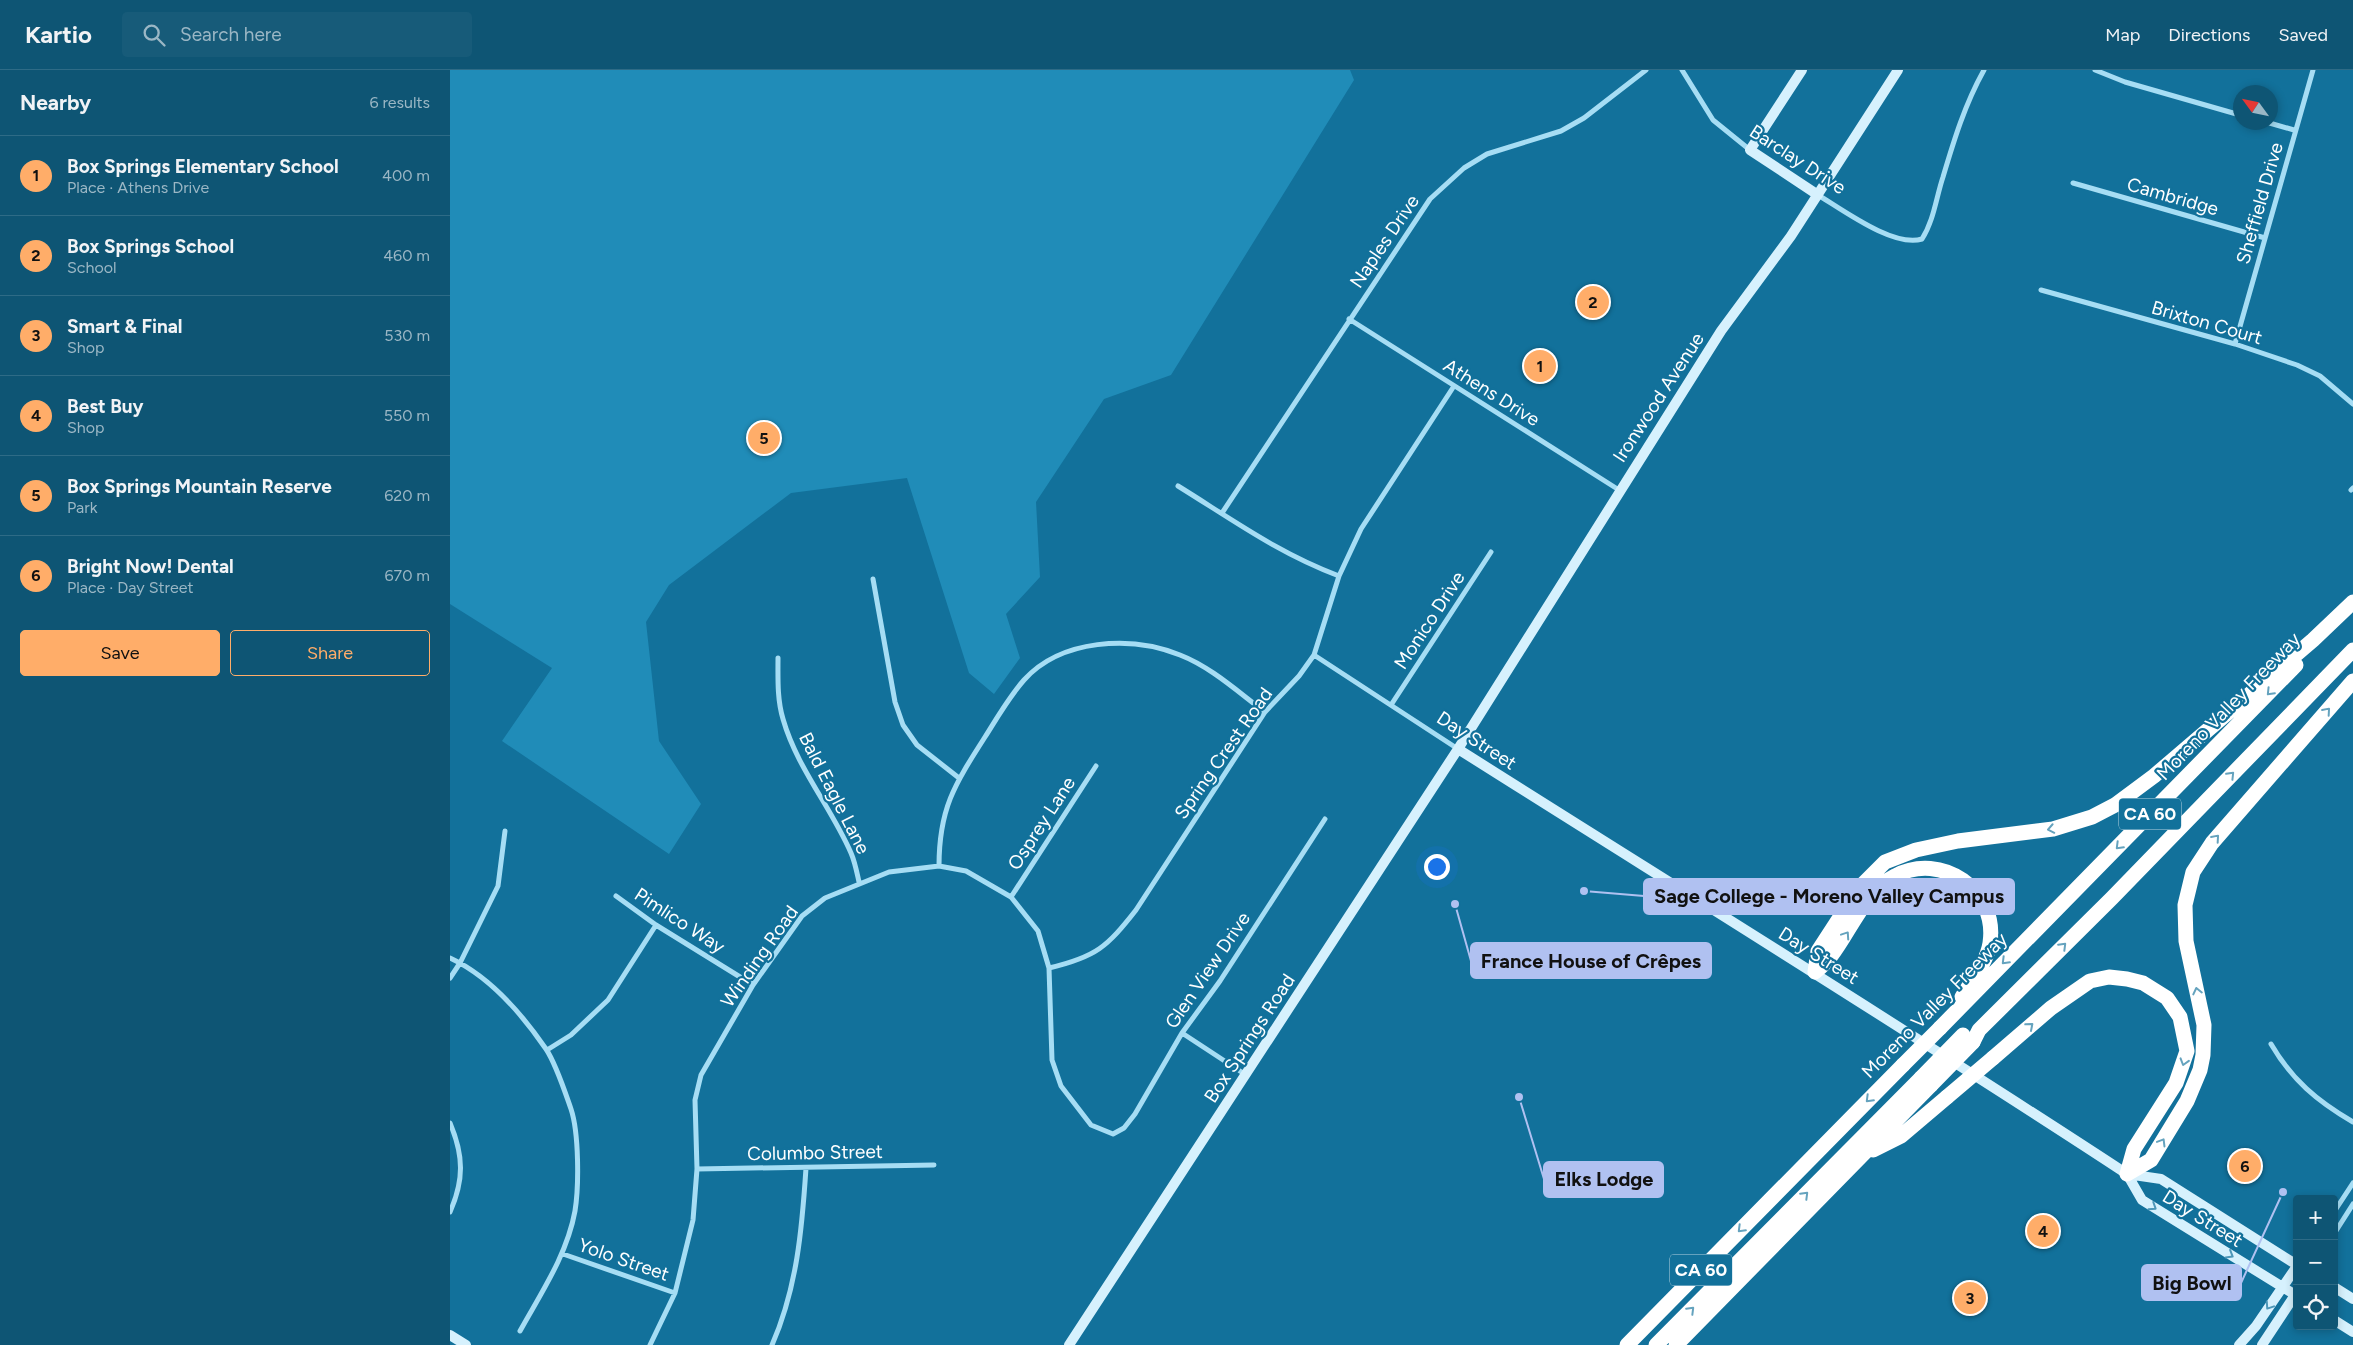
<!DOCTYPE html>
<meta charset="utf-8">
<style>
body{margin:0;font-family:Figtree,sans-serif;background:#175b79;color:#f1f3f6}
.controls{position:absolute;right:15px;bottom:15px;display:grid;overflow:hidden;border-radius:5px;box-shadow:0 2px 8px #0003}
.controls button{width:45px;height:45px;display:grid;place-items:center;padding:0;border:0;border-bottom:1px solid #2e6b86;background:#0e5574;color:#f1f3f6;font:25px sans-serif}
.compass{position:absolute;left:1783px;top:15px;width:45px;height:45px;border-radius:50%;background:#0e5574;box-shadow:0 2px 8px #0003;rotate:303deg}
.you{position:absolute;left:986px;top:796px;width:18px;height:18px;margin:-12px;border:4px solid #fff;border-radius:50%;background:#1a73e8;box-shadow:0 0 0 8px #1a73e833}
.badge{display:grid;place-items:center;width:32px;height:32px;border-radius:50%;background:#ffad69;color:#111;font-size:16px;font-weight:700}
.pin{position:absolute;translate:-50% -50%;border:2px solid #fff;box-shadow:0 1px 5px #0006}
.list{margin:0;padding:0;list-style:none}
h2{display:flex;justify-content:space-between;align-items:center;height:65px;margin:0;padding:0 20px;font-size:21px}
h2 small{font-size:16px;font-weight:400;color:#9bb7c5}
.list li{display:grid;grid-template-columns:32px 1fr auto;gap:15px;align-items:center;box-sizing:border-box;height:80px;padding:0 20px;border-top:1px solid #2e6b86}
.list b{display:block;font-size:19px;white-space:nowrap}
.list p{margin:0;font-size:16px;white-space:nowrap;color:#9bb7c5}
.list em{font-size:16px;font-style:normal;color:#9bb7c5}
.actions{display:flex;gap:10px;padding:15px 20px}
.actions a{flex:1;padding:11px 0;border:1px solid #ffad69;border-radius:5px;text-align:center;font-size:18px;color:#ffad69}
.actions .main{background:#ffad69;color:#111}
.icon{flex:none;width:28px;height:28px;fill:none;stroke:currentColor;stroke-width:2;stroke-linecap:round;stroke-linejoin:round}
.map{position:relative;flex:none;width:1903px;height:1275px;overflow:hidden}
header{display:flex;align-items:center;gap:30px;box-sizing:border-box;height:70px;padding:0 25px;background:#0e5574;border-bottom:1px solid #2e6b86}
header strong{font-size:24px}
nav{display:flex;gap:28px;margin-inline-start:auto;font-size:18px}
.search{width:350px;height:45px;background:#175b79;display:flex;align-items:center;gap:12px;box-sizing:border-box;padding:0 18px;border-radius:5px;color:#9bb7c5;font-size:19px}
main{display:flex}
aside{flex:1;background:#0e5574}
.map>svg:first-child{display:block}
.green{fill:#208cb8}
.lines{fill:none;stroke-linecap:round;stroke-linejoin:round}
.street{stroke:#a6ddf4;stroke-width:5}
.secondary{stroke:#d6f1fd;stroke-width:10}
.highway{stroke:#fff;stroke-width:15}
.highway-bridge{stroke:#fff;stroke-width:15}
.oneway{stroke:#65a3be}
.oneway2{stroke:#4d97b8}
.labels{text-anchor:middle;stroke-width:4.5;stroke-linejoin:round;paint-order:stroke}
.shield{fill:#12719b;stroke:#b8d4e1;stroke-width:1}
.shield-label{font-size:18px;font-weight:bold;fill:#fff}
.street-label{font-size:19px;fill:#fff;stroke:#12719b}
.leader{fill:none;stroke:#b0c1f1;stroke-width:2}
.callout-dot{fill:#b0c1f1;stroke:#12719b;stroke-width:2}
.callout{fill:#b0c1f1;stroke:#b0c1f1;stroke-width:2}
.callout-label{font-size:20px;text-anchor:middle;font-weight:bold;fill:#111}
</style>
<header>
<strong>Kartio</strong>
<div class="search"><svg class="icon" aria-label="search" viewBox="0 0 24 24"><circle cx="10" cy="10" r="6"/><path d="M15 15l6 6"/></svg>Search here</div>
<nav><a>Map</a><a>Directions</a><a>Saved</a></nav>
</header>
<main>
<aside>
<h2>Nearby<small>6 results</small></h2>
<ul class="list">
<li><span class="badge">1</span><div><b>Box Springs Elementary School</b><p>Place · Athens Drive</p></div><em>400 m</em></li>
<li><span class="badge">2</span><div><b>Box Springs School</b><p>School</p></div><em>460 m</em></li>
<li><span class="badge">3</span><div><b>Smart &amp; Final</b><p>Shop</p></div><em>530 m</em></li>
<li><span class="badge">4</span><div><b>Best Buy</b><p>Shop</p></div><em>550 m</em></li>
<li><span class="badge">5</span><div><b>Box Springs Mountain Reserve</b><p>Park</p></div><em>620 m</em></li>
<li><span class="badge">6</span><div><b>Bright Now! Dental</b><p>Place · Day Street</p></div><em>670 m</em></li>
</ul>
<div class="actions"><a class="main">Save</a><a>Share</a></div>
</aside>
<div class="map">
<svg width="1903" height="1275" viewBox="0 0 1903 1275">
<rect width="100%" height="100%" fill="#12719b"/>
<path class="green" d="M0,0H900L904,10L721,305L654,329L586,432L590,507L556,544L570,588L544,624L519,603L457,408L341,423L219,515L196,552L209,671L251,734L219,784L52,671L102,598L0,534Z"/>
<g class="lines">
<path class="street" d="M1232,0L1263,50L1300,80
M1645,0L1675,12L1790,45
M1816,52L1844,60
M1623,113L1815,168
M1368,125C1393,140 1444,178 1472,169C1484,150 1486,128 1493,107C1504,70 1515,34 1534,0
M1591,220L1785,274L1847,295L1870,306L1903,334
M899,249L1169,420
M1785,274L1863,0
M728,416C783,450 828,483 889,506
M1901,420L1903,418
M772,443L980,129L1014,98L1037,84L1111,61L1134,48L1196,0
M423,509L445,632L453,655L467,675L509,708
M864,585L1008,679
M328,588C328,608 327,629 333,649C347,698 381,737 401,783C405,792 407,803 409,812
M941,635L1041,482
M489,796C489,738 505,714 535,667C547,648 559,627 574,610C611,569 681,565 730,585C761,597 788,622 815,642
M166,826L206,855L303,915
M561,827L646,696
M0,888C39,906 72,944 96,979C106,994 115,1022 121,1039C129,1063 129,1116 125,1141C117,1185 91,1223 70,1261
M599,898C646,887 657,877 686,840L815,642L849,606L864,585L889,506L911,459L1004,316
M0,908L10,893L48,816L55,761
M732,963L796,1005
M1821,974C1842,1010 1867,1031 1903,1052
M97,980L121,965L158,930L206,855
M0,1053C14,1086 14,1110 0,1142
M247,1099L484,1095
M1884,1142L1903,1113
M1884,1164L1903,1134
M113,1184L225,1223
M200,1275L225,1223L243,1150L247,1099L245,1030L251,1005L303,915L352,846L375,828L439,802L489,796L516,801L561,827L588,861L599,898L602,990L611,1016L641,1055L663,1064L674,1058L685,1044L732,963L770,911L875,749
M322,1275C347,1218 352,1159 356,1098"/>
<path class="secondary" d="M1352,0L1300,80L1368,125
M1008,679C1231,820 1456,959 1677,1104L1711,1109L1847,1195
M1677,1104L1692,1130L1847,1226
M1884,1217L1903,1229
M1884,1250L1903,1262
M0,1265L16,1275
M619,1275L1008,679L1271,261L1341,166L1448,0
M1789,1275L1806,1256L1847,1196
M1812,1275L1847,1222"/>
<path class="highway" d="M1365,902L1368,881L1409,818L1435,792L1466,780L1508,771L1603,759L1642,747L1665,735L1704,706L1863,570L1903,532
M1365,902C1371,897 1377,892 1381,886C1401,860 1415,821 1445,806C1491,781 1548,820 1540,873C1537,892 1522,910 1512,927
M1490,958L1846,595
M1523,972L1529,960L1662,828L1903,580
M1543,988L1601,938L1640,911L1659,907L1677,909L1693,913L1717,928L1730,947L1737,981L1726,1013L1684,1079L1677,1104
M1423,1080L1451,1066L1497,1027
M1677,1104L1701,1090L1737,1031L1750,1000L1753,985L1754,955L1736,871L1735,835L1743,802L1762,773L1903,611
M1177,1275L1453,995
M1206,1275L1471,1008
M1226,1275L1481,1015"/>
<path class="highway-bridge" d="M1453,995L1490,958
M1471,1008L1513,965
M1481,1015L1523,972
M1497,1027L1543,988"/>
</g>
<defs><path id="oneway-chevron" d="M-2-3.5L2.5 0L-2 3.5" fill="none" stroke-width="1.6" stroke-linecap="round" stroke-linejoin="round" transform="scale(1.25)"/></defs>
<g class="oneway">
<use href="#oneway-chevron" transform="translate(1820 622) rotate(134)"/>
<use href="#oneway-chevron" transform="translate(1877 641) rotate(-49)"/>
<use href="#oneway-chevron" transform="translate(1781 705) rotate(-46)"/>
<use href="#oneway-chevron" transform="translate(1601 759) rotate(169)"/>
<use href="#oneway-chevron" transform="translate(1766 768) rotate(-49)"/>
<use href="#oneway-chevron" transform="translate(1669 776) rotate(135)"/>
<use href="#oneway-chevron" transform="translate(1396 865) rotate(-56)"/>
<use href="#oneway-chevron" transform="translate(1613 876) rotate(-45)"/>
<use href="#oneway-chevron" transform="translate(1555 891) rotate(135)"/>
<use href="#oneway-chevron" transform="translate(1747 921) rotate(-103)"/>
<use href="#oneway-chevron" transform="translate(1580 956) rotate(-41)"/>
<use href="#oneway-chevron" transform="translate(1734 992) rotate(107)"/>
<use href="#oneway-chevron" transform="translate(1419 1029) rotate(135)"/>
<use href="#oneway-chevron" transform="translate(1712 1072) rotate(-59)"/>
<use href="#oneway-chevron" transform="translate(1355 1125) rotate(-45)"/>
<use href="#oneway-chevron" transform="translate(1291 1159) rotate(135)"/>
<use href="#oneway-chevron" transform="translate(1241 1240) rotate(-45)"/>
</g>
<g class="oneway2">
<use href="#oneway-chevron" transform="translate(1703 1137) rotate(33)"/>
<use href="#oneway-chevron" transform="translate(1780 1185) rotate(31)"/>
<use href="#oneway-chevron" transform="translate(1819 1236) rotate(124)"/>
</g>
<g class="labels">
<g class="shield">
<rect x="1669" y="728.5" width="62" height="31" rx="4"/>
<rect x="1220" y="1184.5" width="62" height="31" rx="4"/>
</g>
<g class="shield-label">
<text x="1700" y="750">CA 60</text>
<text x="1251" y="1206">CA 60</text>
</g>
<g class="street-label">
<text transform="translate(1348 89) rotate(33)" y="7">Barclay Drive</text>
<text transform="translate(1723 126) rotate(16)" y="7">Cambridge</text>
<text transform="translate(1809 133) rotate(-74)" y="7">Sheffield Drive</text>
<text transform="translate(934 171) rotate(-56)" y="7">Naples Drive</text>
<text transform="translate(1757 252) rotate(16)" y="7">Brixton Court</text>
<text transform="translate(1042 322) rotate(32)" y="7">Athens Drive</text>
<text transform="translate(1208 327) rotate(-57)" y="7">Ironwood Avenue</text>
<text transform="translate(979 550) rotate(-57)" y="7">Monico Drive</text>
<text transform="translate(1778 636) rotate(-46)" y="7">Moreno Valley Freeway</text>
<text transform="translate(1027 670) rotate(33)" y="7">Day Street</text>
<text transform="translate(773 683) rotate(-55)" y="7">Spring Crest Road</text>
<text transform="translate(385 723) rotate(63)" y="7">Bald Eagle Lane</text>
<text transform="translate(591 753) rotate(-57)" y="7">Osprey Lane</text>
<text transform="translate(230 850) rotate(33)" y="7">Pimlico Way</text>
<text transform="translate(1369 885) rotate(32)" y="7">Day Street</text>
<text transform="translate(309 886) rotate(-55)" y="7">Winding Road</text>
<text transform="translate(757 900) rotate(-56)" y="7">Glen View Drive</text>
<text transform="translate(1484 935) rotate(-45)" y="7">Moreno Valley Freeway</text>
<text transform="translate(799 968) rotate(-57)" y="7">Box Springs Road</text>
<text transform="translate(365 1082) rotate(-1)" y="7">Columbo Street</text>
<text transform="translate(1753 1148) rotate(32)" y="7">Day Street</text>
<text transform="translate(174 1189) rotate(19)" y="7">Yolo Street</text>
</g>
</g>
<path class="leader" d="M1134 821L1194 826M1005 834L1021 891M1069 1027L1094 1109M1833 1122L1791 1213"/>
<g class="callout-dot">
<circle cx="1134" cy="821" r="5"/>
<circle cx="1005" cy="834" r="5"/>
<circle cx="1069" cy="1027" r="5"/>
<circle cx="1833" cy="1122" r="5"/>
</g>
<g class="callout">
<rect x="1194" y="809" width="370" height="35" rx="5"/>
<rect x="1021" y="873" width="240" height="35" rx="5"/>
<rect x="1094" y="1092" width="119" height="35" rx="5"/>
<rect x="1692" y="1195" width="99" height="35" rx="5"/>
</g>
<g class="callout-label">
<text x="1379" y="833">Sage College - Moreno Valley Campus</text>
<text x="1141" y="898">France House of Crêpes</text>
<text x="1154" y="1116">Elks Lodge</text>
<text x="1742" y="1220">Big Bowl</text>
</g>
</svg>
<div class="controls">
<button>+</button>
<button>−</button>
<button><svg class="icon" aria-label="locate" viewBox="0 0 24 24"><circle cx="12" cy="12" r="6"/><path d="M12 2v4M12 18v4M2 12h4M18 12h4"/></svg></button>
</div>
<svg class="compass" viewBox="-18 -18 36 36"><path d="M0-13l5 13h-10z" fill="#e53935"/><path d="M0 13l5-13h-10z" fill="#9bb7c5"/></svg>
<div class="you"></div>
<div class="pin badge" style="left:1090px;top:296px">1</div>
<div class="pin badge" style="left:1143px;top:232px">2</div>
<div class="pin badge" style="left:1520px;top:1228px">3</div>
<div class="pin badge" style="left:1593px;top:1161px">4</div>
<div class="pin badge" style="left:314px;top:368px">5</div>
<div class="pin badge" style="left:1795px;top:1096px">6</div>
</div>
</main>
